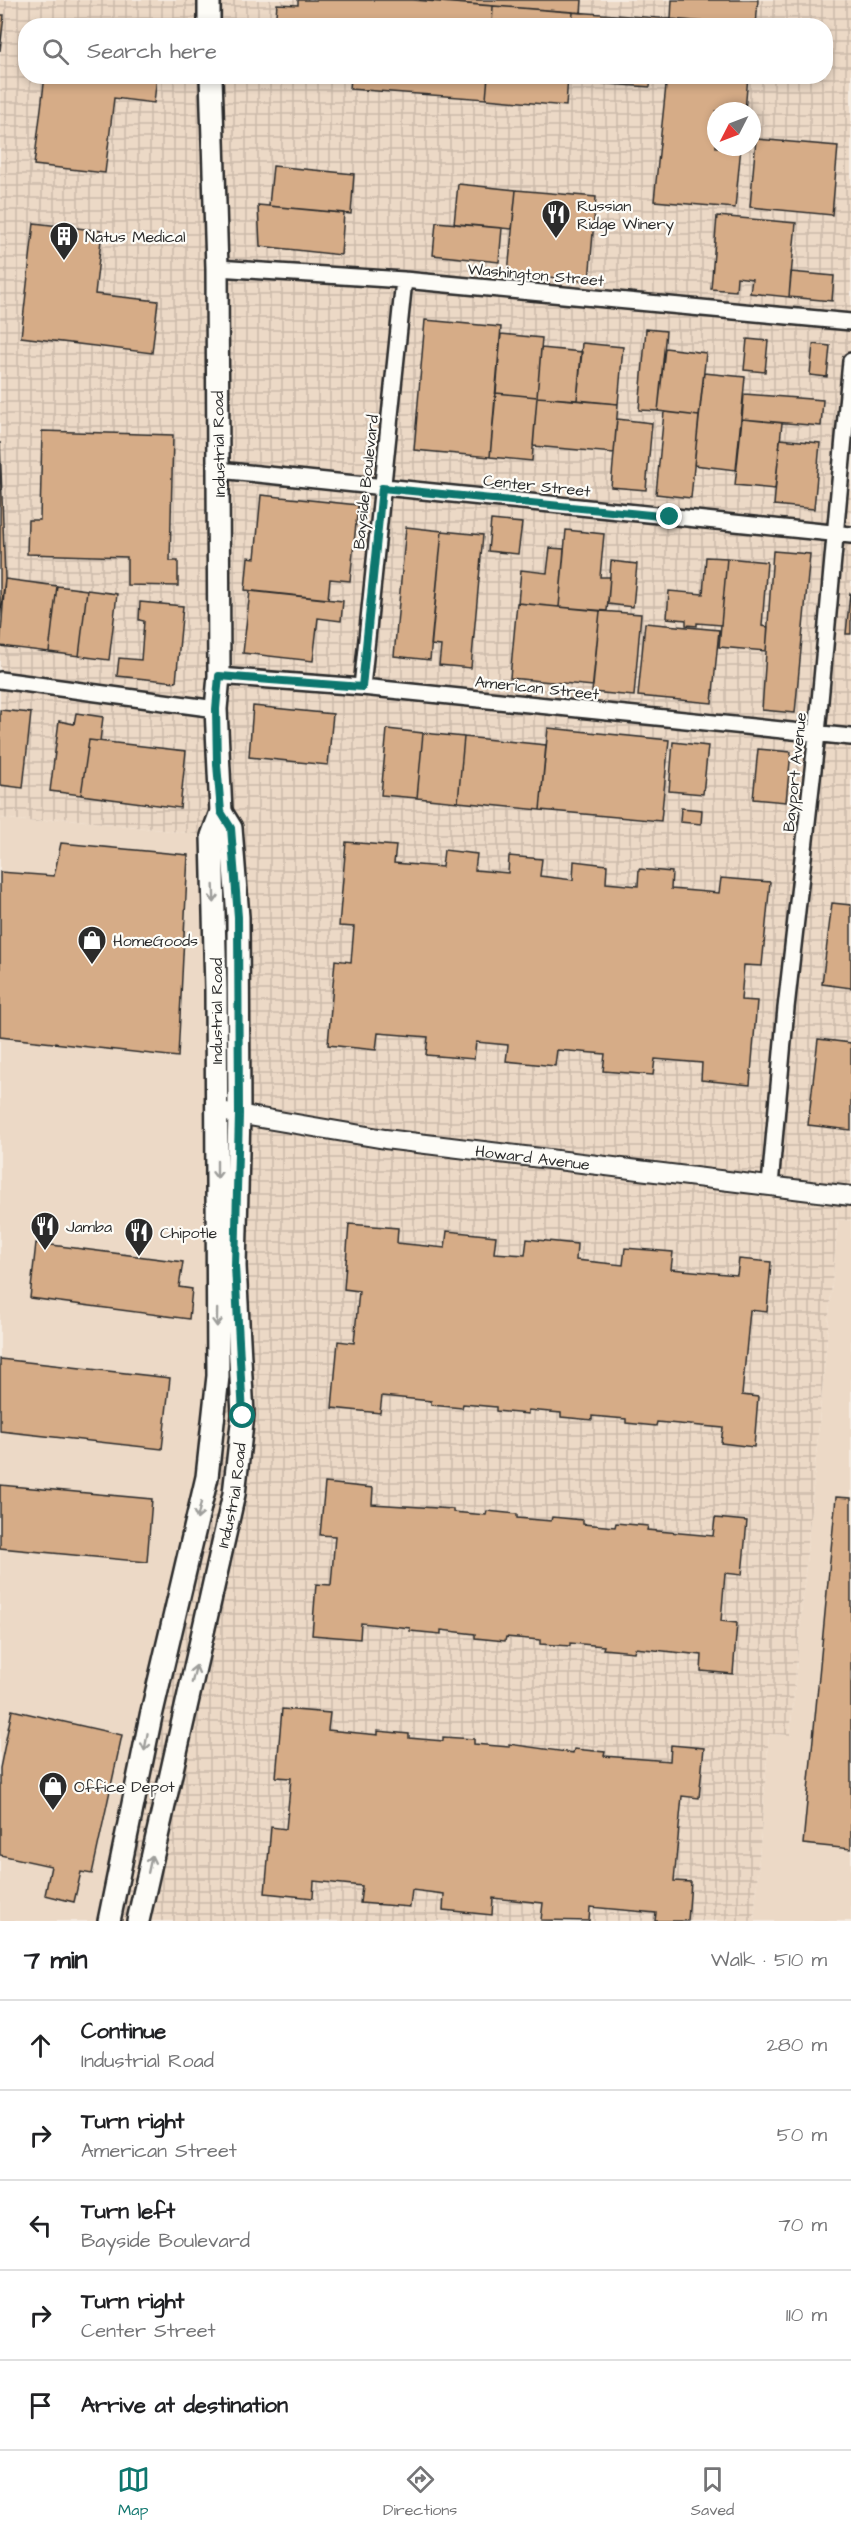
<!DOCTYPE html>
<meta charset="utf-8">
<style>
body{margin:0;font-family:"Architects Daughter",sans-serif;background:#f2f2f2;color:#202124}
.compass{position:absolute;left:707px;top:102px;width:54px;height:54px;border-radius:50%;background:#fff;box-shadow:0 3px 9px #0003;rotate:228deg}
.stop{position:absolute;width:18px;height:18px;margin:-14px;border:4px solid #0f766e;border-radius:50%;background:#fff}
.stop.end{background:#0f766e;border-color:#fff;box-shadow:0 2px 6px #0008}
.list{margin:0;padding:0;list-style:none}
h2{display:flex;justify-content:space-between;align-items:center;height:78px;margin:0;padding:0 24px;font-size:26px}
h2 small{font-size:20px;font-weight:400;color:#757577}
.list li{display:grid;grid-template-columns:39px 1fr auto;gap:18px;align-items:center;box-sizing:border-box;height:90px;padding:0 24px;border-top:2px solid #e0e0e0}
.list b{display:block;font-size:22px;white-space:nowrap}
.list p{margin:0;font-size:20px;white-space:nowrap;color:#757577}
.list em{font-size:20px;font-style:normal;color:#757577}
.icon{flex:none;width:33px;height:33px;fill:none;stroke:currentColor;stroke-width:2;stroke-linecap:round;stroke-linejoin:round}
.map{position:relative;flex:none;width:851px;height:1921px;overflow:hidden}
.search{position:absolute;background:#fff;box-shadow:0 3px 9px #0003;left:18px;right:18px;top:18px;height:66px;display:flex;align-items:center;gap:15px;box-sizing:border-box;padding:0 21px;border-radius:24px;color:#757577;font-size:22px}
.sheet{height:528px;background:#fff}
nav{display:flex;justify-content:space-around;align-items:center;box-sizing:border-box;height:84px;border-top:2px solid #e0e0e0;background:#fff;font-size:16px;color:#757577}
nav a{display:grid;justify-items:center;gap:3px}
nav .on{color:#0f766e}
.map>svg:first-child{display:block}
.built{fill:#ecd9c6}
.industrial{fill:url(#industrial-grid);fill-rule:evenodd}
.building{fill:#d6ac87;stroke:#2b2b2b;stroke-width:1.5}
.lines{fill:none;stroke-linecap:round;stroke-linejoin:round}
.minor-casing{stroke:#2b2b2b;stroke-width:20}
.tertiary-casing{stroke:#2b2b2b;stroke-width:22}
.secondary-casing{stroke:#2b2b2b;stroke-width:26}
.minor{stroke:#fdfcf7;stroke-width:15}
.tertiary{stroke:#fdfcf7;stroke-width:18}
.secondary{stroke:#fdfcf7;stroke-width:21}
.oneway{stroke:#9e9e9b}
.route{stroke:#0f766e;stroke-width:8}
.labels{text-anchor:middle;stroke-width:4.5;stroke-linejoin:round;paint-order:stroke}
.poi-label{font-size:16px;fill:#2b2b2b;stroke:#fdfcf7;text-anchor:start}
.street-label{font-size:16px;fill:#2b2b2b;stroke:#fdfcf7}
</style>
<div class="map">
<svg width="851" height="1921" viewBox="0 0 851 1921">
<defs>
<pattern id="industrial-grid" width="8" height="8" patternUnits="userSpaceOnUse" patternTransform="scale(1.5)"><rect width="8" height="8" fill="#ecd9c6"/><path d="M0 4h8M4 0v8" fill="none" stroke="#cbbaaa"/></pattern>
</defs>
<rect width="100%" height="100%" fill="#f5ece1"/>
<filter id="ink" filterUnits="userSpaceOnUse"><feTurbulence type="fractalNoise" baseFrequency=".0167" numOctaves="2"/><feDisplacementMap in="SourceGraphic" scale="12" xChannelSelector="R" yChannelSelector="G"/><feConvolveMatrix kernelMatrix="1 2 1 2 8 2 1 2 1" color-interpolation-filters="sRGB"/></filter>
<g filter="url(#ink)">
<path class="built" d="M0,818L36,822L61,818L212,836L218,1376L109,1921H0Z
M838,1219L851,1221V1921H754L769,1734L790,1735Z"/>
<path class="industrial" d="M0,0H851V1221L838,1219L790,1735L769,1734L754,1921H109L218,1376L212,836L61,818L36,822L0,818ZM26,26H826V76H26ZM716,111H752V147H716Z"/>
<path class="building" d="M298,0H413L493,6L492,26H275L277,4L298,5Z
M419,0H582L581,13Z
M672,0H758L756,26L671,19Z
M493,6L573,12L572,26H492Z
M573,12L671,19L670,26H572Z
M0,15H4L0,51Z
M671,19L739,26H670Z
M45,76H157L154,103L114,98L105,173L34,165Z
M340,76H488L486,99L350,89L351,77Z
M488,76H568L566,106L486,99Z
M568,76H651L650,87L568,81Z
M667,76H748L745,111H716V147H741L735,208L654,201Z
M756,139L838,146L832,215L750,207Z
M273,166L354,174L351,214L269,206Z
M458,184L516,190L512,229L454,224Z
M516,190L596,197L589,281L508,273Z
M258,205L344,213L341,255L260,246Z
M717,216L796,223L789,297L750,293L752,279L737,277L736,291L711,289Z
M436,222L502,228L499,262L433,255Z
M34,223L102,231L95,294L158,301L152,353L21,337Z
M791,272L834,276L832,301L789,297Z
M425,320L501,327L490,457L414,450Z
M646,329L666,331L658,411L639,410Z
M501,334L542,338L537,397L496,393Z
M747,339L768,341L765,372L744,370Z
M582,343L623,347L618,404L577,400Z
M813,344L830,346L827,377L810,375Z
M541,348L582,352L577,400L537,397Z
M665,348L706,353L699,416L658,411Z
M704,373L745,377L736,470L694,465Z
M496,393L537,397L532,461L490,457Z
M744,394L823,400L821,426L742,419Z
M537,397L618,404L614,453L533,446Z
M664,412L699,416L691,498L656,494Z
M617,419L652,423L646,490L611,487Z
M742,419L782,423L775,489L735,485Z
M42,431L173,435L170,561H178V586L127,585V557L27,554L28,520H40Z
M780,439L820,443L814,509L774,505Z
M0,442L5,579L0,617Z
M261,495L358,505L350,581L330,579L328,599L245,590L248,557L255,558Z
M491,520L522,523L518,554L488,551Z
M406,527L442,531L430,660L394,656Z
M566,530L604,534L600,577H610L607,611L559,607Z
M442,531L483,535L471,668L439,665L441,646L431,645Z
M550,548L564,549L559,607L518,603L521,570L547,573Z
M773,551L810,554L795,713L762,710Z
M706,557L727,558L721,625L697,623V626L686,625V620L667,618L669,591L703,594Z
M727,558L767,562L762,626L768,627L766,651L719,647Z
M611,561L637,564L633,607L608,604Z
M5,579L57,586L49,652L0,646Z
M57,586L87,590L79,656L49,652Z
M87,590L117,594L109,660L79,656Z
M250,591L343,601L341,621L318,618L313,661L243,653Z
M850,593L851,594V634H846Z
M140,602L183,606L176,682L117,676L119,658L141,660L144,621L139,620Z
M517,603L600,611L593,686L510,678Z
M600,611L641,614L634,696L592,692Z
M645,623L719,630L712,703L638,696Z
M253,706L333,714L328,765L249,757Z
M0,710L31,713L23,788L0,785Z
M76,713L103,717L100,741L89,740L81,795L50,791L59,721L74,724Z
M548,728L669,740L661,821L540,810Z
M387,729L423,733L417,798L381,795Z
M423,733L464,737L458,802L417,798Z
M464,737L546,745L540,810L458,802Z
M89,740L186,751L180,808L81,795Z
M673,742L708,746L703,794L669,791Z
M758,749L791,752L786,802L753,799Z
M681,808L702,810L701,824L680,822Z
M346,842L396,846L394,863L442,867L444,850L477,854L475,870L508,873L509,856L542,859L540,876L573,880L574,861L607,865L606,883L638,886L639,869L672,872L671,889L719,893L721,878L770,882L762,966L744,965L741,1000L757,1001L750,1085L701,1080L702,1063L655,1059L653,1075L603,1071L605,1054L557,1050L555,1066L506,1061L508,1045L476,1042L474,1059L426,1055L428,1037L378,1033L376,1050L328,1045L335,960L351,962L354,927L339,926Z
M61,843L188,855L178,1057L0,1037V872L54,876Z
M832,903L851,905V988L822,984Z
M818,1039L851,1043V1130L808,1125Z
M349,1224L398,1228L397,1243L445,1248L447,1231L496,1236L494,1253L525,1255L527,1239L577,1244L576,1260L623,1265L625,1248L673,1252L671,1269L737,1275L739,1259L771,1262L767,1312L750,1310L742,1395L758,1397L754,1447L721,1443L723,1428L657,1422L656,1426L626,1423V1419L592,1416V1420L561,1417V1413L528,1410V1414L496,1411V1407L463,1404L462,1408L431,1405V1401L382,1396L380,1413L332,1408L338,1341L354,1343L359,1291L344,1289Z
M36,1243L183,1262L179,1287L192,1289L189,1319L30,1298Z
M0,1359L170,1378L162,1449L0,1431Z
M325,1483L373,1488L372,1504L453,1509V1512L486,1515L487,1511L517,1514V1518L551,1521L552,1517L583,1520V1524L615,1527L616,1523L648,1526L647,1530L713,1536L715,1518L747,1521L742,1575L725,1573L721,1621L737,1623L733,1674L701,1671L702,1655L635,1648L634,1652L603,1649L604,1646L570,1643V1646L540,1644V1640L506,1637L505,1641L475,1638V1634L441,1630V1634L410,1631V1628L361,1623L360,1639L312,1635L316,1584L331,1585L335,1536L320,1535Z
M0,1485L152,1499L147,1562L0,1548Z
M836,1497L851,1498V1849L803,1844Z
M282,1709L330,1713L328,1730L378,1735V1731L409,1734V1738L443,1741V1737L474,1739V1744L509,1747V1744L573,1753L574,1749L605,1752L604,1756L670,1761L671,1745L704,1748L699,1798L682,1796L674,1881L691,1882L688,1921H655L656,1913L590,1907L589,1921L541,1920L543,1903L493,1898L492,1915L443,1910L444,1894L412,1890L410,1907L360,1903L362,1886L314,1881L313,1898L265,1893L271,1827L286,1829L291,1778L276,1777Z
M12,1710L122,1735L92,1874L81,1872L74,1902L45,1895L51,1866L0,1855V1768Z"/>
<g class="lines">
<g class="minor-casing">
<path id="minor" d="M217,268L404,280L851,322
M219,470L851,535
M219,676L362,687L851,737
M0,680L216,709
M362,687L404,280
M770,1185L786,1008L817,734L851,361"/>
</g>
<g class="tertiary-casing">
<g id="tertiary">
<path id="s1" d="M226,1112L385,1139L851,1196"/>
</g>
</g>
<g class="secondary-casing">
<g id="secondary">
<path d="M209,0V26"/>
<path d="M109,1921L151,1716L207,1477L218,1376L216,990L212,836L221,812L216,709L219,676L217,268L211,76"/>
<path id="s2" d="M138,1921L234,1494L243,1415L235,1266L239,1114L238,917L231,828L221,812"/>
</g>
</g>
<use href="#minor" class="minor"/>
<use href="#tertiary" class="tertiary"/>
<use href="#secondary" class="secondary"/>
</g>
<defs><path id="oneway-shaft" d="M-6 0H5M1.5-3L5.5 0L1.5 3" fill="none" stroke-width="1.6" stroke-linecap="round" stroke-linejoin="round" transform="scale(1.5)"/></defs>
<g class="oneway">
<use href="#oneway-shaft" transform="translate(214 894) rotate(88)"/>
<use href="#oneway-shaft" transform="translate(217 1170) rotate(90)"/>
<use href="#oneway-shaft" transform="translate(217 1318) rotate(91)"/>
<use href="#oneway-shaft" transform="translate(199 1511) rotate(103)"/>
<use href="#oneway-shaft" transform="translate(194 1674) rotate(-76)"/>
<use href="#oneway-shaft" transform="translate(146 1742) rotate(100)"/>
<use href="#oneway-shaft" transform="translate(150 1864) rotate(-78)"/>
</g>
</g>
<g class="lines" filter="url(#ink)">
<path class="route" d="M243,1416L235,1266L239,1114L238,917L231,828L221,812L217,764L216,709L219,676L362,687L382,488L670,517"/>
</g>
<defs>
<g id="restaurant-pin" transform="scale(1.5)"><path d="M0 17L-7.5 6A9.5 9.5 0 1 1 7.5 6Z" fill="#2b2b2b" stroke="#fdfcf7"/><path d="M-5-6h1v4h1v-4h1v4h1v-4h1v5L-1.5 .5V6h-2V.5L-5-1ZM5-6V6H3V1.5H1.5Q1.5-4 5-6Z" fill="#fff"/></g>
<g id="building-pin" transform="scale(1.5)"><path d="M0 17L-7.5 6A9.5 9.5 0 1 1 7.5 6Z" fill="#2b2b2b" stroke="#fdfcf7"/><path d="M-4-6H4V6H1V3H-1V6H-4ZM-2.5-4.3h1.7v1.8h-1.7ZM.8-4.3h1.7v1.8H.8ZM-2.5-1h1.7V.8h-1.7ZM.8-1h1.7V.8H.8Z" fill="#fff"/></g>
<g id="shop-pin" transform="scale(1.5)"><path d="M0 17L-7.5 6A9.5 9.5 0 1 1 7.5 6Z" fill="#2b2b2b" stroke="#fdfcf7"/><path d="M-5-2.5h2.3a2.7 3.5 0 0 1 5.4 0H5L5.5 6h-11ZM-1.5-2.5h3a1.5 2.3 0 0 0-3 0Z" fill="#fff"/></g>
</defs>
<g fill-rule="evenodd">
<use href="#restaurant-pin" x="556" y="214"/>
<use href="#building-pin" x="64" y="236"/>
<use href="#shop-pin" x="92" y="940"/>
<use href="#restaurant-pin" x="45" y="1226"/>
<use href="#restaurant-pin" x="139" y="1232"/>
<use href="#shop-pin" x="53" y="1786"/>
</g>
<g class="labels">
<g class="poi-label">
<text x="577" y="211">Russian<tspan x="577" dy="18">Ridge Winery</tspan></text>
<text x="85" y="242">Natus Medical</text>
<text x="113" y="946">HomeGoods</text>
<text x="66" y="1232">Jamba</text>
<text x="160" y="1238">Chipotle</text>
<text x="74" y="1792">Office Depot</text>
</g>
<g class="street-label">
<text transform="translate(536 274) rotate(5)" y="6">Washington Street</text>
<text transform="translate(218 444) rotate(-91)" y="6">Industrial Road</text>
<text transform="translate(365 482) rotate(-84)" y="6">Bayside Boulevard</text>
<text transform="translate(537 485) rotate(6)" y="6">Center Street</text>
<text transform="translate(537 687) rotate(6)" y="6">American Street</text>
<text transform="translate(794 772) rotate(-84)" y="6">Bayport Avenue</text>
<text transform="translate(216 1011) rotate(-90)" y="6">Industrial Road</text>
<text dy="6" stroke="none"><textPath href="#s1" startOffset="310">Howard Avenue</textPath></text>
<text dy="6" stroke="none"><textPath href="#s2" startOffset="436">Industrial Road</textPath></text>
</g>
</g>
</svg>
<svg class="compass" viewBox="-18 -18 36 36"><path d="M0-13l5 13h-10z" fill="#e53935"/><path d="M0 13l5-13h-10z" fill="#757577"/></svg>
<div class="stop" style="left:243px;top:1416px"></div>
<div class="stop end" style="left:670px;top:517px"></div>
<div class="search"><svg class="icon" aria-label="search" viewBox="0 0 24 24"><circle cx="10" cy="10" r="6"/><path d="M15 15l6 6"/></svg>Search here</div>
</div>
<section class="sheet">
<h2>7 min<small>Walk · 510 m</small></h2>
<ul class="list">
<li><svg class="icon" aria-label="ahead" viewBox="0 0 24 24"><path d="M12 20V5M6 11l6-6 6 6"/></svg><div><b>Continue</b><p>Industrial Road</p></div><em>280 m</em></li>
<li><svg class="icon" aria-label="right" viewBox="0 0 24 24"><path d="M7 20v-9h11M14 6l5 5-5 5"/></svg><div><b>Turn right</b><p>American Street</p></div><em>50 m</em></li>
<li><svg class="icon" aria-label="left" viewBox="0 0 24 24"><path d="M17 20v-9H6M10 6l-5 5 5 5"/></svg><div><b>Turn left</b><p>Bayside Boulevard</p></div><em>70 m</em></li>
<li><svg class="icon" aria-label="right" viewBox="0 0 24 24"><path d="M7 20v-9h11M14 6l5 5-5 5"/></svg><div><b>Turn right</b><p>Center Street</p></div><em>110 m</em></li>
<li><svg class="icon" aria-label="arrive" viewBox="0 0 24 24"><path d="M6 21V4h12l-3 4 3 4H6"/></svg><div><b>Arrive at destination</b></div></li>
</ul>
</section>
<nav>
<a class="on"><svg class="icon" aria-label="map" viewBox="0 0 24 24"><path d="M3 6l6-2 6 2 6-2v14l-6 2-6-2-6 2zM9 4v14M15 6v14"/></svg>Map</a>
<a><svg class="icon" aria-label="directions" viewBox="0 0 24 24"><path d="M12 3l9 9-9 9-9-9zM9 14v-3h6M13 9l2 2-2 2"/></svg>Directions</a>
<a><svg class="icon" aria-label="saved" viewBox="0 0 24 24"><path d="M7 4h10v16l-5-4-5 4z"/></svg>Saved</a>
</nav>
